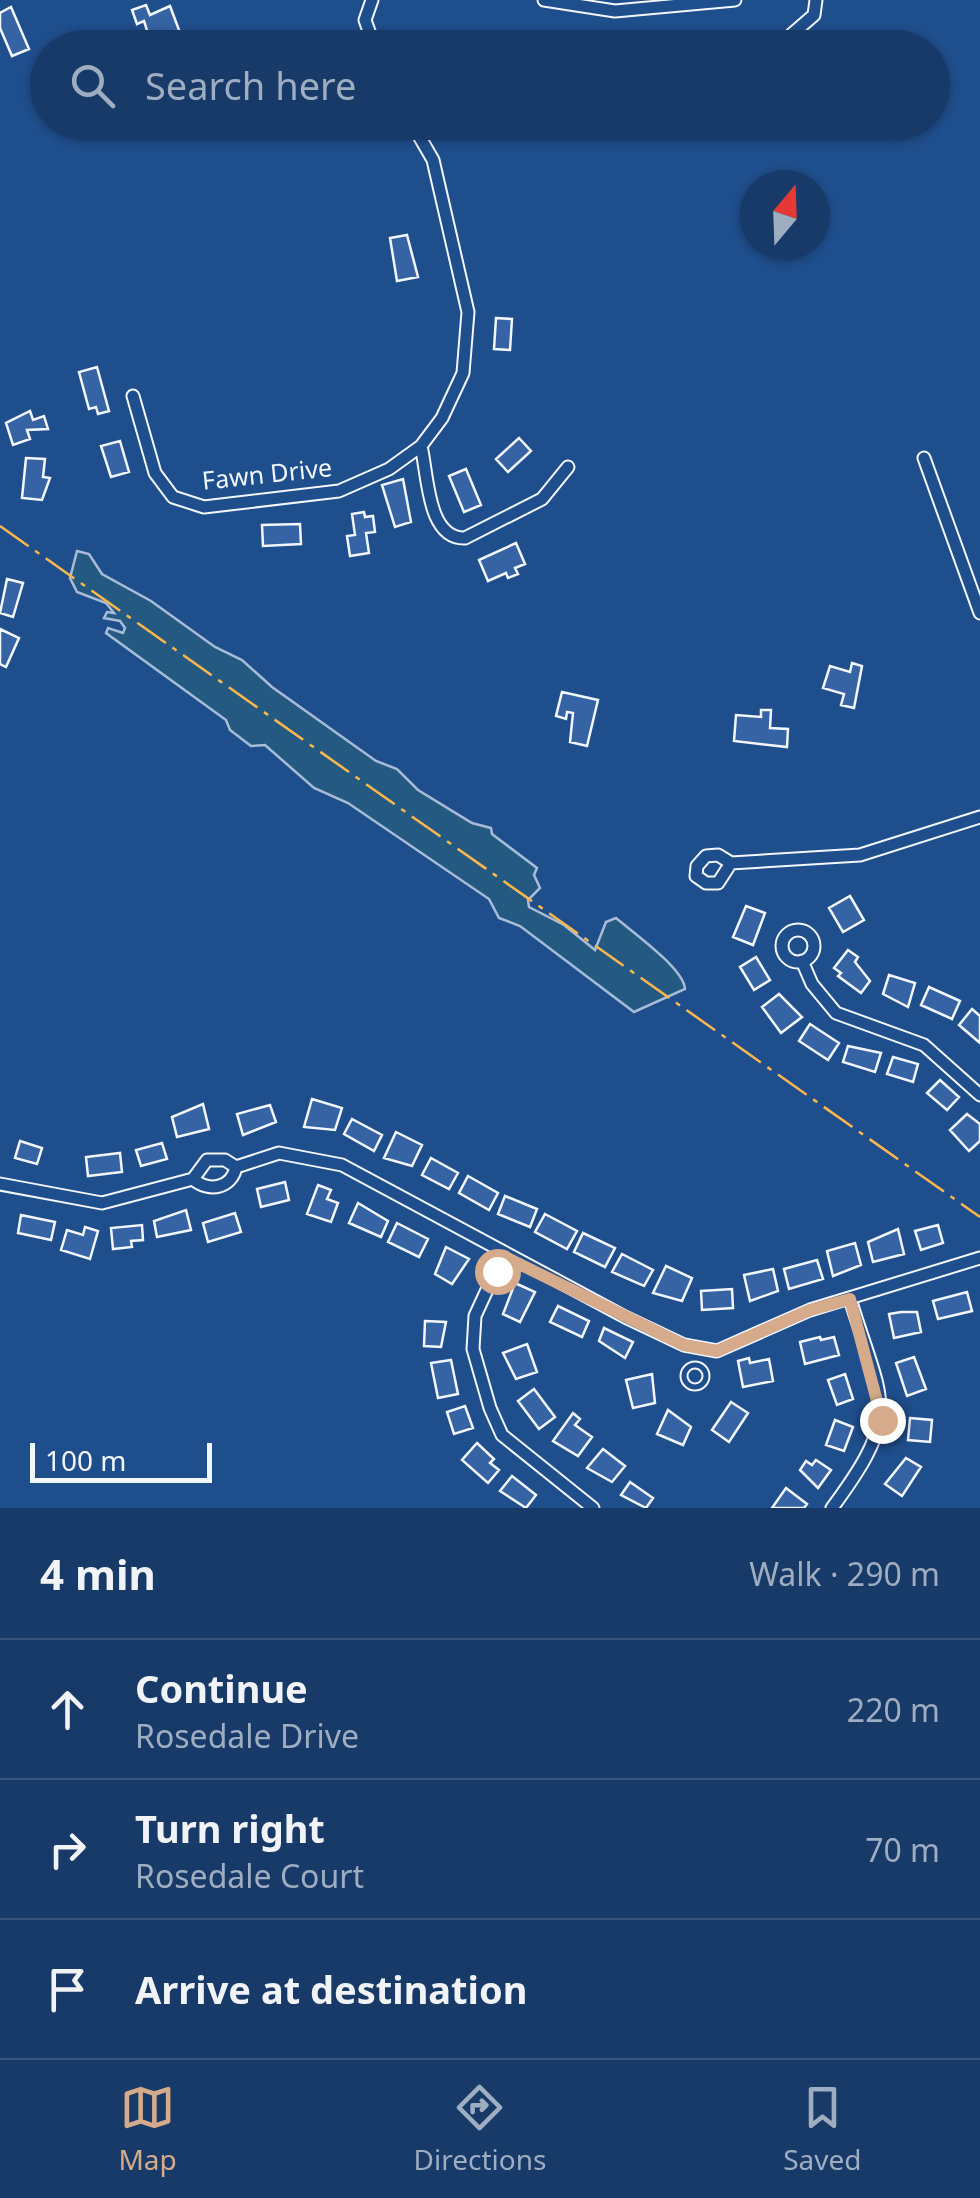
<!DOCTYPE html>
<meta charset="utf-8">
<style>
body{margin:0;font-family:"Noto Sans",sans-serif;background:#244571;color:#f1f3f6}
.compass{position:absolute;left:740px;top:170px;width:90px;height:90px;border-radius:50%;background:#173a69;box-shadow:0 2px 8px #0004;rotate:19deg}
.scale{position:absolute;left:30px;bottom:25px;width:182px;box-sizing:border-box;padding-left:10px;border:5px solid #f2f6ff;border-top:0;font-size:28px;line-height:35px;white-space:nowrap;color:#f2f6ff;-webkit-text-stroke:8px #1f4e8c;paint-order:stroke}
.stop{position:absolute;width:30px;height:30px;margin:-22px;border:8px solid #d6ab8b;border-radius:50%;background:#fff}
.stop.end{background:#d6ab8b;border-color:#fff;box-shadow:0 2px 10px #0008}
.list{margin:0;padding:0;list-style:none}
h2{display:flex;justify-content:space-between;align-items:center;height:130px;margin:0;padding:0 40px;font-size:42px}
h2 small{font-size:32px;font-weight:400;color:#9eadc0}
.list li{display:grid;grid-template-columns:65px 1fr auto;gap:30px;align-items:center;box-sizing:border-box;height:140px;padding:0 40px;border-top:2px solid #36547d}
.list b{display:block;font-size:38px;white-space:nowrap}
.list p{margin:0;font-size:32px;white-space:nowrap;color:#9eadc0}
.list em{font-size:32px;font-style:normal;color:#9eadc0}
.icon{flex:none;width:55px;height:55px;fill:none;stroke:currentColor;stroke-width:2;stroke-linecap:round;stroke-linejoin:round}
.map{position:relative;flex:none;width:980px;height:1508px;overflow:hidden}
.search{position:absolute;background:#173a69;box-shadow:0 2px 8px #0004;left:30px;right:30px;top:30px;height:110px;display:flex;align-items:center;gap:25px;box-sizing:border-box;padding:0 35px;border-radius:55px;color:#9eadc0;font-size:38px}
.sheet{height:550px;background:#173a69}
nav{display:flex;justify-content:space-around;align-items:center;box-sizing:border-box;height:140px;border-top:2px solid #36547d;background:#173a69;font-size:28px;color:#9eadc0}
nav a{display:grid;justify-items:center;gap:5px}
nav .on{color:#d6ab8b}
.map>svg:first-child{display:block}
.green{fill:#245a82;stroke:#a8bbd7;stroke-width:2.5}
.building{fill:#3563a3;stroke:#f2f6ff;stroke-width:2.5}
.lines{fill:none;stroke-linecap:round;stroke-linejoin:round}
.lane-casing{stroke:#f2f6ff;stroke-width:9}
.street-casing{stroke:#f2f6ff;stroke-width:15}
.lane{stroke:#1f4e8c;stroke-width:5}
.street{stroke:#1f4e8c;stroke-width:11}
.power{stroke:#ffb74d;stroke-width:2.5;stroke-dasharray:35 8 5 8;stroke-linecap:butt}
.route{stroke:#d6ab8b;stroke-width:12}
.labels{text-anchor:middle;stroke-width:8;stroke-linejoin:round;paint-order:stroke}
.street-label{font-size:25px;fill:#f2f6ff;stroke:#1f4e8c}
</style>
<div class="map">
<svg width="980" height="1508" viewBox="0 0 980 1508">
<rect width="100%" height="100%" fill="#1f4e8c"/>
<path class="green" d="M77,551L89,554L102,574L151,601L215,647L242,660L272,687L376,761L397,769L418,790L472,823L491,828L492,834L537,868L534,875L540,888L528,900L529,907L564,925L595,950L606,922L616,918C635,934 684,969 685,989L634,1012L520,926L499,918L489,899L348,803L314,788L265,745L251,746L230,730L226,720L106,633L108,628L123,633L125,628L120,621L104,618L107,612L114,613L106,603L77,592L70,578Z"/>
<path class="building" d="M146,5L150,15L170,6L179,30L150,40L144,21L137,24L132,10Z
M11,7L29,49L12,56L0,28V13Z
M407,235L418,277L397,281L390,238Z
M496,318L512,319L510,350L494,349Z
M97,367L109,411L98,414L96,407L89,409L79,372Z
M30,411L33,420L44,416L48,429L27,430L30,439L13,445L6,423Z
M519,438L531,451L508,472L496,459Z
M120,441L129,472L111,477L101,446Z
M26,458L45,459L43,477L50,478L42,500L22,498Z
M466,469L481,505L464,512L449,476Z
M403,479L411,522L395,527L382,485Z
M364,512L365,517L373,516L375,532L366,533L369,553L350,556L347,536L355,535L352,514Z
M300,524L301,544L263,546L262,525Z
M516,543L525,564L515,568L518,574L508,578L506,573L488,581L479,560Z
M7,579L23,583L13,617L0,613Z
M0,629L19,638L6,667L0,664Z
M852,663L862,666L854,708L841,705L844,694L823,688L830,666L850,672Z
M562,692L598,700L587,746L570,742L573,713L567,712L566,719L556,716Z
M761,710H771L770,728L788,729L787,747L734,741L736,715L761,717Z
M850,896L864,920L843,932L829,908Z
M746,906L765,913L753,945L733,937Z
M848,950L858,957L855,962L870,981L861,993L838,976L841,973L834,968Z
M756,957L770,980L754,990L740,967Z
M889,975L915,983L908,1007L883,994Z
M929,987L960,1001L952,1019L921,1005Z
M779,994L802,1017L781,1033L762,1007Z
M972,1009L980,1016V1043L959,1025Z
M810,1024L839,1043L828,1060L799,1041Z
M848,1046L881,1053L875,1072L843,1062Z
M893,1057L918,1064L913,1082L887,1074Z
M940,1080L959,1097L947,1110L927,1093Z
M312,1099L342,1108L335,1130L304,1127Z
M203,1104L209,1129L177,1137L172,1117Z
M270,1105L276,1122L243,1135L237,1114Z
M967,1114L980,1124V1141L969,1151L950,1130Z
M352,1119L382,1135L374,1151L344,1134Z
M396,1132L422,1145L412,1166L384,1158Z
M20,1141L42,1148L37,1164L15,1158Z
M162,1143L167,1159L141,1166L136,1150Z
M120,1153L122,1172L88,1176L86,1157Z
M431,1158L458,1173L449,1189L422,1175Z
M468,1176L498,1193L489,1210L459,1193Z
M285,1182L289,1200L261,1207L257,1189Z
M318,1185L331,1190L327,1199L338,1203L331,1222L307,1214Z
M505,1196L537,1209L530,1227L498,1214Z
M358,1203L388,1221L381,1237L349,1223Z
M186,1210L191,1230L157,1237L154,1221Z
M235,1213L241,1232L208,1242L203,1223Z
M545,1214L577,1231L567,1249L535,1232Z
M21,1215L55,1222L51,1240L18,1233Z
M397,1223L428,1239L419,1257L388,1242Z
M142,1225L143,1240L131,1241L132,1247L113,1249L111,1228Z
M938,1225L943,1243L921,1250L915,1231Z
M85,1227L98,1231L90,1259L61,1250L67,1230L83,1235Z
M898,1229L904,1254L873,1262L868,1242Z
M583,1233L615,1248L605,1267L574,1252Z
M855,1243L861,1265L833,1276L827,1251Z
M446,1247L469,1259L452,1284L435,1274Z
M622,1254L653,1270L644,1286L612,1272Z
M817,1260L823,1279L789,1289L784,1269Z
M666,1266L692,1278L682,1301L653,1293Z
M773,1269L778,1291L750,1301L744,1275Z
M515,1283L535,1292L520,1322L503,1314Z
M732,1289L733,1308L702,1310L701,1291Z
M967,1292L972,1311L938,1319L933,1301Z
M558,1306L589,1321L582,1337L550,1322Z
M901,1312H917L921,1332L894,1338L889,1314Z
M425,1321L446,1322L441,1347L424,1346Z
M604,1328L633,1342L625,1358L599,1341Z
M820,1337L821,1340L834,1337L839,1355L805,1364L800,1342Z
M527,1344L537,1372L516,1379L503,1353Z
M914,1357L926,1389L907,1396L896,1363Z
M749,1358L750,1363L769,1359L773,1381L743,1387L738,1361Z
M451,1360L458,1394L438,1398L431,1363Z
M652,1374L655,1403L633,1408L626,1380Z
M845,1374L853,1399L837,1405L828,1380Z
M534,1389L555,1417L539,1429L518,1401Z
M731,1402L748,1413L729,1442L712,1430Z
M465,1406L473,1428L454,1434L447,1412Z
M668,1410L691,1427L683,1445L657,1434Z
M573,1413L580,1419L575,1425L592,1437L578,1456L553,1441Z
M910,1418L932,1420L930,1442L908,1440Z
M835,1420L853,1427L844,1451L826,1445Z
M477,1443L494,1459L490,1463L499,1470L488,1483L462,1460Z
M603,1449L625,1466L612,1482L587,1468Z
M906,1458L921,1467L902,1496L885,1484Z
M816,1460L831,1470L818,1488L800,1470L806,1461L812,1465Z
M512,1476L536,1495L526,1508L500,1491Z
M630,1482L653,1498L646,1508L621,1495Z
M786,1488L807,1504L804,1508H772Z"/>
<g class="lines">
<g class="lane-casing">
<path id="lane" d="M684 1376a11 11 0 1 1 22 0a11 11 0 1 1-22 0Z"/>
</g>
<g class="street-casing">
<path id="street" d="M372,0L365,20L375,48
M544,0L615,11L735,0
M776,48L814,15L816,0
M133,396L155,473L173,497L204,507L339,491L389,469L421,446L442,418L463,373L468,312L433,160L411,122
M421,446C428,475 427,539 465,538L542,499L568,467
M924,458L980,613
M731,863L718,883H706L696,876L697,866L706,856L718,855L731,863L860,855L980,817
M782 946a16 16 0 1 1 32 0a16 16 0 1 1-32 0Z
M802,961L812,984L836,1013L924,1045L980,1095
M193,1179L207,1160H225L236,1167
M0,1184L102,1203L193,1179C209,1193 232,1188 236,1167L279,1153L342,1165L625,1317L684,1345L717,1351L810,1310L980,1258
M503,1255L475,1316L473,1349L490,1408L502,1435L593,1508
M832,1508C903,1412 883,1406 850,1299"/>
</g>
<use href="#lane" class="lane"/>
<use href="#street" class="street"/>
<path class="power" d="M0,526L980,1217"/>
</g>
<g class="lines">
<path class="route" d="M497,1271L503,1256L684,1345L717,1351L810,1310L850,1299L882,1420"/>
</g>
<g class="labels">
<g class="street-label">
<text transform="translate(267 474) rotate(-6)" y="9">Fawn Drive</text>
</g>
</g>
</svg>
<svg class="compass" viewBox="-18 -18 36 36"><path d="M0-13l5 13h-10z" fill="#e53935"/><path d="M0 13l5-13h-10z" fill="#9eadc0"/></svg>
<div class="scale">100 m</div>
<div class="stop" style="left:497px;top:1271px"></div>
<div class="stop end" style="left:882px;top:1420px"></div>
<div class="search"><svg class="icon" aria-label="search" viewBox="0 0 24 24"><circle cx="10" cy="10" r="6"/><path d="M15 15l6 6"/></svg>Search here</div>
</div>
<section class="sheet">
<h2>4 min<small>Walk · 290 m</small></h2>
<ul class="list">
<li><svg class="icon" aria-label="ahead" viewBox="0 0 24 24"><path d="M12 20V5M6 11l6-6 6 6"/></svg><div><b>Continue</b><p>Rosedale Drive</p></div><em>220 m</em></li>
<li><svg class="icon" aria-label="right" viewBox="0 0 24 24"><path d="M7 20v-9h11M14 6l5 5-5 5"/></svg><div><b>Turn right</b><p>Rosedale Court</p></div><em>70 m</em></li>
<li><svg class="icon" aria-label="arrive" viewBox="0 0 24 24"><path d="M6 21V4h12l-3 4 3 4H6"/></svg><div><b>Arrive at destination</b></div></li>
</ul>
</section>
<nav>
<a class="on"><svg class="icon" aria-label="map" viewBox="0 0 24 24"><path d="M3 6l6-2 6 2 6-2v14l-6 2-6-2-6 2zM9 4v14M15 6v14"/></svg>Map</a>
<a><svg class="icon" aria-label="directions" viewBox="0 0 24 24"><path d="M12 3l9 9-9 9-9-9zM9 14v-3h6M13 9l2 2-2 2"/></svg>Directions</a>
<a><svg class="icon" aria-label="saved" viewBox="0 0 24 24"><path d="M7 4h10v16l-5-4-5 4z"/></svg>Saved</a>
</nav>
